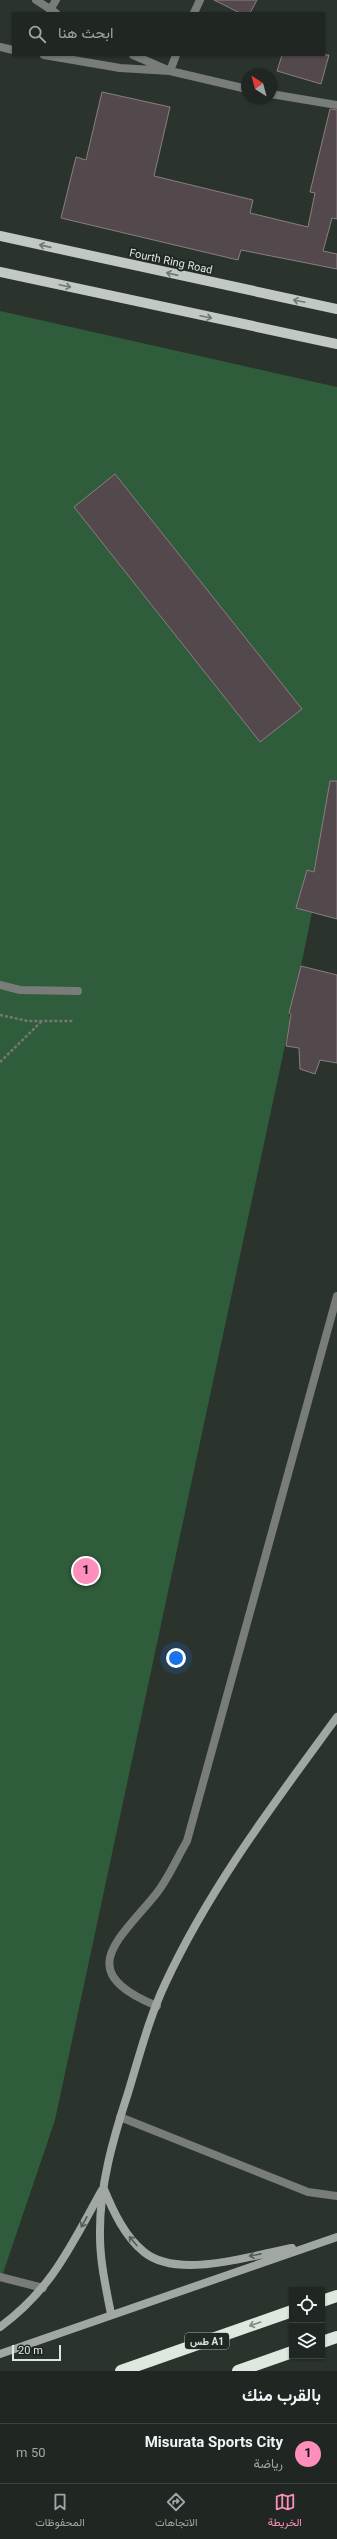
<!DOCTYPE html>
<html lang="ar">
<meta charset="utf-8">
<style>
body{margin:0;font-family:Georgia,Vazirmatn,serif;background:#282e2a;color:#f1f3f6;direction:rtl}
.controls{position:absolute;right:12px;bottom:12px;display:grid;overflow:hidden;border-radius:0px;box-shadow:0 1px 3px #0004}
.controls button{width:36px;height:36px;display:grid;place-items:center;padding:0;border:0;border-bottom:1px solid #3d4340;background:#202622;color:#f1f3f6;font:20px sans-serif}
.compass{position:absolute;left:241px;top:68px;width:36px;height:36px;border-radius:50%;background:#202622;box-shadow:0 1px 3px #0004;rotate:324deg}
.scale{position:absolute;left:12px;bottom:10px;width:49px;box-sizing:border-box;padding-left:4px;border:2px solid #e0e5e1;border-top:0;font-size:11px;line-height:14px;white-space:nowrap;color:#e0e5e1;-webkit-text-stroke:3px #212923;paint-order:stroke}
.you{position:absolute;left:176px;top:1658px;width:14px;height:14px;margin:-10px;border:3px solid #fff;border-radius:50%;background:#1a73e8;box-shadow:0 0 0 6px #1a73e833}
.badge{display:grid;place-items:center;width:26px;height:26px;border-radius:50%;background:#fe8ebc;color:#111;font-size:13px;font-weight:700}
.pin{position:absolute;translate:-50% -50%;border:2px solid #fff;box-shadow:0 1px 4px #0006}
.list{margin:0;padding:0;list-style:none}
h2{display:flex;justify-content:space-between;align-items:center;height:52px;margin:0;padding:0 16px;font-size:17px}
h2 small{font-size:13px;font-weight:400;color:#a2a5a5}
.list li{display:grid;grid-template-columns:26px 1fr auto;gap:12px;align-items:center;box-sizing:border-box;height:60px;padding:0 16px;border-top:1px solid #3d4340}
.list b{display:block;font-size:15px;white-space:nowrap}
.list p{margin:0;font-size:13px;white-space:nowrap;color:#a2a5a5}
.list em{font-size:13px;font-style:normal;color:#a2a5a5}
.icon{flex:none;width:22px;height:22px;fill:none;stroke:currentColor;stroke-width:2;stroke-linecap:round;stroke-linejoin:round}
.map{position:relative;flex:none;width:337px;height:2371px;overflow:hidden;direction:ltr}
.search{position:absolute;background:#202622;box-shadow:0 1px 3px #0004;left:12px;right:12px;top:12px;height:44px;display:flex;align-items:center;gap:10px;box-sizing:border-box;padding:0 14px;border-radius:0px;color:#a2a5a5;font-size:15px}
.sheet{height:112px;background:#202622}
nav{display:flex;justify-content:space-around;align-items:center;box-sizing:border-box;height:56px;border-top:1px solid #3d4340;background:#202622;font-size:11px;color:#a2a5a5}
nav a{display:grid;justify-items:center;gap:2px}
nav .on{color:#fe8ebc}
.map>svg:first-child{display:block}
.green{fill:#2f5c3a}
.building{fill:#53484c;stroke:#8a7e82}
.lines{fill:none;stroke-linecap:round;stroke-linejoin:round}
.path{stroke:#737974;stroke-width:2.5;stroke-dasharray:3 2;stroke-linecap:butt}
.lane{stroke:#797d7a;stroke-width:8}
.street{stroke:#797d7a;stroke-width:8}
.secondary{stroke:#a1a8a3;stroke-width:8}
.primary{stroke:#c1c9c2;stroke-width:10}
.highway{stroke:#dde8df;stroke-width:12}
.oneway{stroke:#717972}
.oneway2{stroke:#545c56}
.oneway3{stroke:#7f8881}
.labels{text-anchor:middle;stroke-width:4;stroke-linejoin:round;paint-order:stroke}
.shield{fill:#212923;stroke:#a7ada8;stroke-width:1}
.shield-label{font-size:10px;font-weight:bold;fill:#e0e5e1}
.street-label{font-size:11px;fill:#e0e5e1;stroke:#212923}
</style>
<div class="map">
<svg width="337" height="2371" viewBox="0 0 337 2371">
<rect width="100%" height="100%" fill="#2b332d"/>
<path class="green" d="M0,311L337,387V790L301,966L289,1013L290,1022L55,2120L0,2282Z"/>
<path class="building" d="M214,0H257L250,13H240Z
M282,55H329L321,84L277,71Z
M102,92L170,107L154,176L253,200L250,213L308,227L315,193L310,192L330,109L337,110V219L332,218L323,251L337,254V269L241,250L238,260L61,218L76,157L86,160Z
M115,474L302,709L260,742L74,507Z
M330,781H337V919L296,908L307,870L314,872Z
M301,966L337,975V1063L320,1060L315,1074L300,1069L299,1048L286,1046L291,1014L289,1013Z"/>
<g class="lines">
<path class="path" d="M0,1015L28,1021H73
M0,1062L42,1021"/>
<path class="lane" d="M0,985L20,990L78,991
M120,2117L308,2192L337,2196
M0,2277L43,2288"/>
<path class="street" d="M36,0L56,13
M50,10L56,0
M194,13L200,0
M0,47L13,50
M44,55L120,68L170,71
M133,55L170,71L247,89
M170,71L176,55
M271,94L337,105
M157,2006C73,1972 118,1941 156,1894C168,1879 177,1858 187,1841L337,1296"/>
<path class="secondary" d="M104,2189C113,2211 125,2237 144,2252C178,2280 253,2255 292,2248
M111,2314C106,2288 100,2262 100,2236C99,2187 113,2139 128,2093C139,2057 149,2018 165,1984C210,1887 275,1802 337,1717
M0,2327C53,2288 71,2245 102,2190
M0,2354L337,2237"/>
<path class="primary" d="M0,236L337,309
M0,272L337,344"/>
<path class="highway" d="M322,2301L337,2296
M322,2342L337,2337
M121,2371L292,2311
M238,2371L292,2352"/>
</g>
<defs><path id="oneway-shaft" d="M-6 0H5M1.5-3L5.5 0L1.5 3" fill="none" stroke-width="1.6" stroke-linecap="round" stroke-linejoin="round"/></defs>
<g class="oneway">
<use href="#oneway-shaft" transform="translate(45 246) rotate(-167)"/>
<use href="#oneway-shaft" transform="translate(172 274) rotate(-167)"/>
<use href="#oneway-shaft" transform="translate(65 286) rotate(12)"/>
<use href="#oneway-shaft" transform="translate(299 301) rotate(-168)"/>
<use href="#oneway-shaft" transform="translate(206 317) rotate(12)"/>
</g>
<g class="oneway2">
<use href="#oneway-shaft" transform="translate(84 2222) rotate(119)"/>
<use href="#oneway-shaft" transform="translate(133 2241) rotate(-130)"/>
<use href="#oneway-shaft" transform="translate(255 2255) rotate(169)"/>
</g>
<use class="oneway3" href="#oneway-shaft" transform="translate(255 2324) rotate(161)"/>
<g class="labels">
<rect class="shield" x="185" y="2333" width="44" height="16" rx="3"/>
<g class="shield-label">
<text x="207" y="2345">طس A1</text>
</g>
<g class="street-label">
<text transform="translate(171 261) rotate(12)" y="4">Fourth Ring Road</text>
</g>
</g>
</svg>
<div class="controls">
<button><svg class="icon" aria-label="locate" viewBox="0 0 24 24"><circle cx="12" cy="12" r="6"/><path d="M12 2v4M12 18v4M2 12h4M18 12h4"/></svg></button>
<button><svg class="icon" aria-label="layers" viewBox="0 0 24 24"><path d="M12 4l9 5-9 5-9-5zM3 14l9 5 9-5"/></svg></button>
</div>
<svg class="compass" viewBox="-18 -18 36 36"><path d="M0-13l5 13h-10z" fill="#e53935"/><path d="M0 13l5-13h-10z" fill="#a2a5a5"/></svg>
<div class="scale">20 m</div>
<div class="you"></div>
<div class="pin badge" style="left:86px;top:1571px">1</div>
<div class="search"><svg class="icon" aria-label="search" viewBox="0 0 24 24"><circle cx="10" cy="10" r="6"/><path d="M15 15l6 6"/></svg>ابحث هنا</div>
</div>
<section class="sheet">
<h2>بالقرب منك<small></small></h2>
<ul class="list">
<li><span class="badge">1</span><div><b>Misurata Sports City</b><p>رياضة</p></div><em>50 m</em></li>
</ul>
</section>
<nav>
<a class="on"><svg class="icon" aria-label="map" viewBox="0 0 24 24"><path d="M3 6l6-2 6 2 6-2v14l-6 2-6-2-6 2zM9 4v14M15 6v14"/></svg>الخريطة</a>
<a><svg class="icon" aria-label="directions" viewBox="0 0 24 24"><path d="M12 3l9 9-9 9-9-9zM9 14v-3h6M13 9l2 2-2 2"/></svg>الاتجاهات</a>
<a><svg class="icon" aria-label="saved" viewBox="0 0 24 24"><path d="M7 4h10v16l-5-4-5 4z"/></svg>المحفوظات</a>
</nav>
